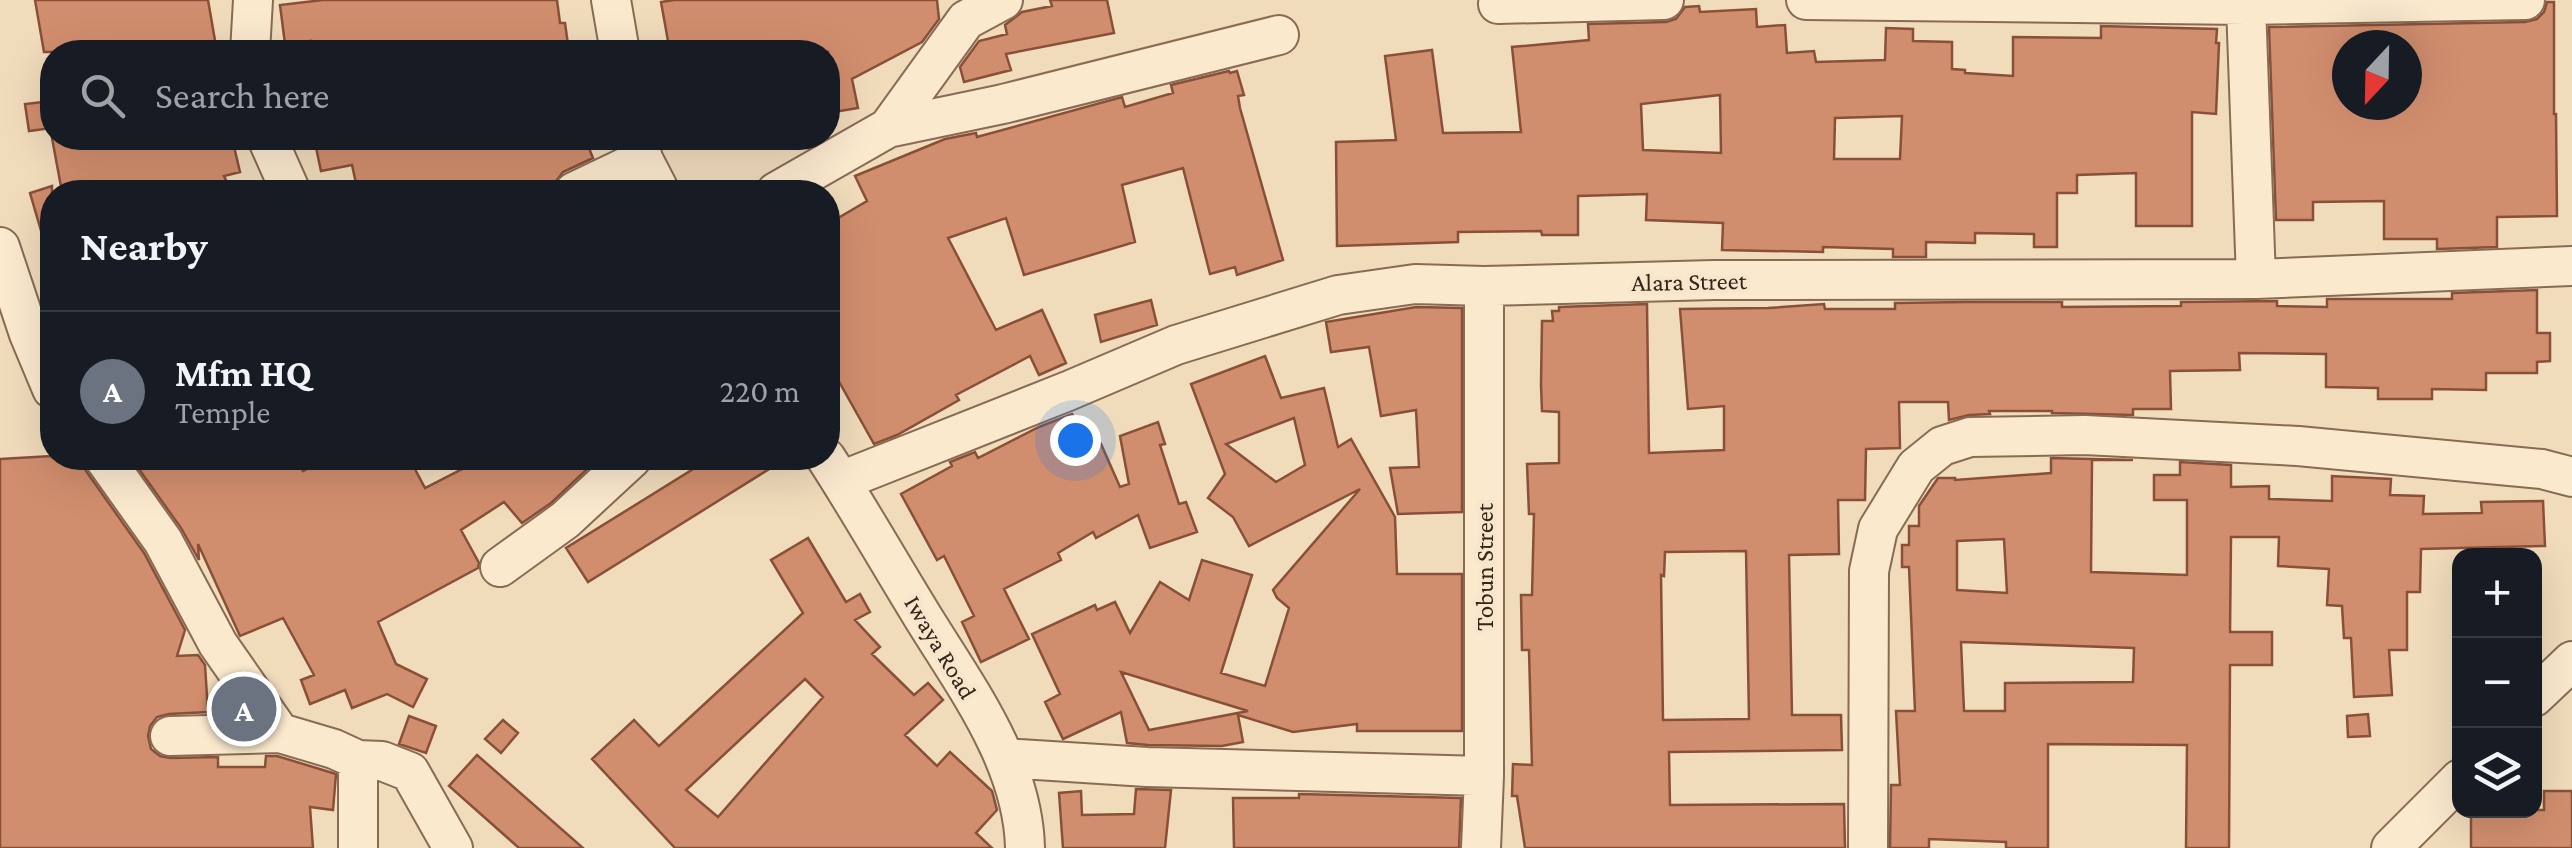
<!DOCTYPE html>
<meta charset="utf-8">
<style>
body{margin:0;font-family:"Crimson Pro",serif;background:#20242c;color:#f1f3f6}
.controls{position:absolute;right:30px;bottom:30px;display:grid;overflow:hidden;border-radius:20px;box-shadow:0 10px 40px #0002}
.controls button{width:90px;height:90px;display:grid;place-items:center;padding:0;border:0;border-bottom:2px solid #363941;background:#171b24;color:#f1f3f6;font:50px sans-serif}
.compass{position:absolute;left:2332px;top:30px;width:90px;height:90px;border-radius:50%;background:#171b24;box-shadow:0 10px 40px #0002;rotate:202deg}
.you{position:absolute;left:1075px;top:440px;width:35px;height:35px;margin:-25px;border:8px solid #fff;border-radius:50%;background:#1a73e8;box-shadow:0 0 0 15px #1a73e833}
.badge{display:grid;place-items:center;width:65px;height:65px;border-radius:50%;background:#7c3aed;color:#fff;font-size:32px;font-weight:700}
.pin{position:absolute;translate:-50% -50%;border:5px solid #fff;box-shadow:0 2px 10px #0006}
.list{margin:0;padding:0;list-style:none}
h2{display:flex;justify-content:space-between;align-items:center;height:130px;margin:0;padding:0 40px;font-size:42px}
h2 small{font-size:32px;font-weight:400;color:#9ea1a6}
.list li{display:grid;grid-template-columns:65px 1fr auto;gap:30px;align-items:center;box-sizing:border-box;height:160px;padding:0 40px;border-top:2px solid #363941}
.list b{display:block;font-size:38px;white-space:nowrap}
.list p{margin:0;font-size:32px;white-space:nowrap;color:#9ea1a6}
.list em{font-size:32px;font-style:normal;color:#9ea1a6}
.icon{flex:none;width:55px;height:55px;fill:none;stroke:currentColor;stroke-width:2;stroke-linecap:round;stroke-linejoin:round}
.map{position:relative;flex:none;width:2572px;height:848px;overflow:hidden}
.search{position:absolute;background:#171b24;box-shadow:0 10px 40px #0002;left:40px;top:40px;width:800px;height:110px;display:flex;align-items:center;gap:25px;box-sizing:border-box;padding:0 35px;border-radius:40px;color:#9ea1a6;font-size:38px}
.panel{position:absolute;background:#171b24;box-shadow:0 10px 40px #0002;left:40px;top:180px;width:800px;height:290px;border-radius:40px}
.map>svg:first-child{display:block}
.building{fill:#d18e6e;stroke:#895038;stroke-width:2.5;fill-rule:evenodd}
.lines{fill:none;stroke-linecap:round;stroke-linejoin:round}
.minor-casing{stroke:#886b54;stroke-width:42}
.minor{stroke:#fbe9ce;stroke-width:38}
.labels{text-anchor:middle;stroke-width:8;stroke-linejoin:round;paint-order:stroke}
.street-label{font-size:25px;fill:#36251a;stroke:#f7e6cb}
</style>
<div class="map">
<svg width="2572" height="848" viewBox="0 0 2572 848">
<rect width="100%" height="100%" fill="#f0dbbb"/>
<path class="building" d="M35,0H208L217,52H44Z
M323,0H557L560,23H565L569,52H313L311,41L285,44L280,5Z
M674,0H937L939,19L922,42L852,79L858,108L828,113V52H670L661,2Z
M1050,0H1107L1114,33L1006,54L1011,70L964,82L960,67L979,41L1007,34L1005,25L1022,12L1052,6Z
M2547,2H2554V114H2556L2557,216L2497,217V247L2437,249V239H2384V201L2313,202V220H2276L2269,27L2525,22L2537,19L2544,12ZM2347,45H2407V105H2347Z
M1699,6L1700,12L1756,9L1757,27L1785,25L1787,53L1814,51L1816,62L1885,60L1886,28L1913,29V41L1952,42V69L1965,70V73L2013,76V37L2101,38V26L2217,29L2216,43H2219L2216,114L2192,112V226H2136V173L2077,175V193H2057V247H2034V234L1975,233V243L1926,242V257H1893V249L1823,247V252L1722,250L1723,223L1646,220L1647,194L1578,196V235H1542L1541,231L1458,232V242L1337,246L1336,142L1396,140L1385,56L1432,50L1443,133L1521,132L1512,47L1589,40L1588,24L1666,22L1676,19L1685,7ZM1720,95L1721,153L1643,150L1641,104ZM1902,116L1900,159H1834L1835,118Z
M1229,71L1230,73L1237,71L1244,95L1238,96L1240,108L1283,260L1237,275L1235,267L1210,274L1183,168L1122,185L1135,242L1024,275L1006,218L948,238L996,330L1042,310L1066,363L1039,375L1030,356L956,395L959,400L897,435L874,444L828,362V224L867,201L855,176L945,139L976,133L977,137L1122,97L1125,107L1173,93L1171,85Z
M52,101V128L29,131L25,104Z
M52,138H232L240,172L224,176L232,192H62Z
M314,138H585L593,158L563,172L554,184L530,192H358L352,165L321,171Z
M52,186V250L47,251L30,193Z
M2537,290V333H2550V361L2537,362V373H2486V390L2432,389V399H2378V388L2326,387V354L2239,353L2240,370L2170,371L2171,409H2133V415L2052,413V411H1989L1990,414L1969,415L1949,420L1948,402H1899L1900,448L1866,449L1865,500H1838L1839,554L1789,555L1792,715H1841L1842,750L1669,752L1670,805L1844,804L1845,848H1525L1517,796H1512L1513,764L1532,765L1529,650H1522L1521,595H1532L1534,514H1529L1527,464L1559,463V412L1542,411L1541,385L1542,321H1553L1552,311H1559V307L1647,304L1649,453L1724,450V406L1688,409L1680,309L1768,308L1824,304L1825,309H1895V303L1967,302H2062V307L2181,306V302L2277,301V306L2327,307V299H2452V293ZM1746,551L1749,719L1663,720L1661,575L1664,576L1665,552Z
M1151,300L1157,325L1101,342L1095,315Z
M1416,307L1462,308V512L1398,514L1390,468L1419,467L1416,410L1381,416L1369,347L1331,352L1326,322Z
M1265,356L1281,398L1324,388L1338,447L1351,439L1395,517L1397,574H1462V731H1357V724L1293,732L1238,715L1243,742L1222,746L1148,745L1127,743L1121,712L1063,739L1045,702L1060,694L1032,634L1095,605L1097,610L1115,602L1130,633L1160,582L1189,600L1202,560L1252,575L1221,673L1265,686L1289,608L1277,598L1273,590L1360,489L1249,546L1233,517L1208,498L1225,474L1191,384ZM1294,418L1305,465L1276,482L1226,444ZM1121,672L1248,711L1149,730Z
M1072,414L1092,448L1101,444L1120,487L1129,484L1120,436L1158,422L1165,444L1160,445L1179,504L1186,502L1197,532L1150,548L1138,515L1096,538L1093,532L1058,553L1061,560L1004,589L1029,639L981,662L962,622L974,616L944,556L937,560L901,494L952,466L950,462L975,452L978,458L1039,427Z
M52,456L82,458L86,471L144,553L185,630L177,656L198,655L205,665L208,712L169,714L157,717L150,726L148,736L151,749L160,756L170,758L218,757V767H265L266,756H277L336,774L333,810L310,807L313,848H0V459Z
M131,458H296L303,471L329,458H409L425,488L464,468L457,458H599L551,503L522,523L504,502L461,530L479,563L478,568L378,622L396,664L427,679L413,707L387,694L352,708L345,690L310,704L301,680L314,675L283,618L240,636L198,544L199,560L181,528Z
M711,458H787L588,582L566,548Z
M2051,458L2133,460H2092L2091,572L2187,575V500H2154V475H2180V462L2231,465V487L2269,486V499L2332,501V476L2391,479L2390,495L2424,496L2423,514L2482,513L2481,502L2543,501L2545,546L2421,549L2420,592H2407V650H2389L2392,695L2354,697L2351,638H2344L2342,606L2327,605L2329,569L2278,566L2279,537H2231L2230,632H2272V665H2230L2229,848H2186L2187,745L2048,744V848H2006V842L1929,839V848H1890L1891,785H1900L1896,711H1915L1909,567H1902V545H1909V526H1919V506L1938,478H1955V480L2051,473ZM2004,539L2007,593L1957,590V541ZM1961,642L2134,648L2133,682L2005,683V711H1964Z
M808,538L846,602L860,594L870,612L855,620L880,647L872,654L914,695L928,683L943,700L905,735L937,766L950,752L992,791L997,810L976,833L992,848H675L592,759L634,720L659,746L803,613L771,560ZM805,679L823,697L718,817L686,790Z
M2368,714L2370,736L2348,737L2347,716Z
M409,716L436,726L426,753L399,744Z
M503,720L518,733L501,753L485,739Z
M477,755L583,848H519L449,786Z
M1136,789L1171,790L1165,848H1063L1059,793L1081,791L1082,815L1134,814Z
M2544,791H2572V848H2471V810H2544Z
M1299,794L1461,798L1459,848H1234L1233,798H1299Z"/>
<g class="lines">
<g class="minor-casing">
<path id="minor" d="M611,0L620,52
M1806,0L2246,5L2525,0
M1498,4L1664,0
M2246,5L2256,279
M250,52L253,0
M888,128L1003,104L1279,35
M267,138L291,192
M638,138L643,159L660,192
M574,192L643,159
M776,192L888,128L966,20L1003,0
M0,247L29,334L52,389
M104,458L163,541L218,644L280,733
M826,458C859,509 889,562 921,614C965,686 1023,761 1025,848
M841,481L1068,391L1176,345L1338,295L1415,284L1484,286L1714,280L2256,279L2572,266
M500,567L565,520L632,458
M2534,697L2572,661
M170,736L280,733L334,749L358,760L382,761L410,772L453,848
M1005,758L1147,767L1484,776
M358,848V760
M1481,848L1484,776V286
M1868,848L1869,571L1878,529L1916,467L1942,446L1970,437L2085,435L2298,446L2542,469L2572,477
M2391,848L2460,779"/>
</g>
<use href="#minor" class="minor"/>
</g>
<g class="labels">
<g class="street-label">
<text transform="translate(1689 281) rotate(-1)" y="9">Alara Street</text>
<text transform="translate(1484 567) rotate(-90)" y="9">Tobun Street</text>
<text transform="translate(941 647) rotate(59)" y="9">Iwaya Road</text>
</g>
</g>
</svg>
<div class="controls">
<button>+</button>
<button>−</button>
<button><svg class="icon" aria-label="layers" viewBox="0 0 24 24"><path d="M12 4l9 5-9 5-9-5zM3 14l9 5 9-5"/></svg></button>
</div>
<svg class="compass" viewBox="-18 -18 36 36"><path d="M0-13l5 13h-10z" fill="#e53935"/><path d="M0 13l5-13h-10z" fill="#9ea1a6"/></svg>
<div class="you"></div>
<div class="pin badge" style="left:244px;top:709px;background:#6b7280">A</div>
<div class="search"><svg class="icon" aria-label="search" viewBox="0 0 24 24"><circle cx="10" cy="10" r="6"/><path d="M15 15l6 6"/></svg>Search here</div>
<section class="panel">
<h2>Nearby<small></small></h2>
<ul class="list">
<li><span class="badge" style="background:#6b7280">A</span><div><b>Mfm HQ</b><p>Temple</p></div><em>220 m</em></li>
</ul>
</section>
</div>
